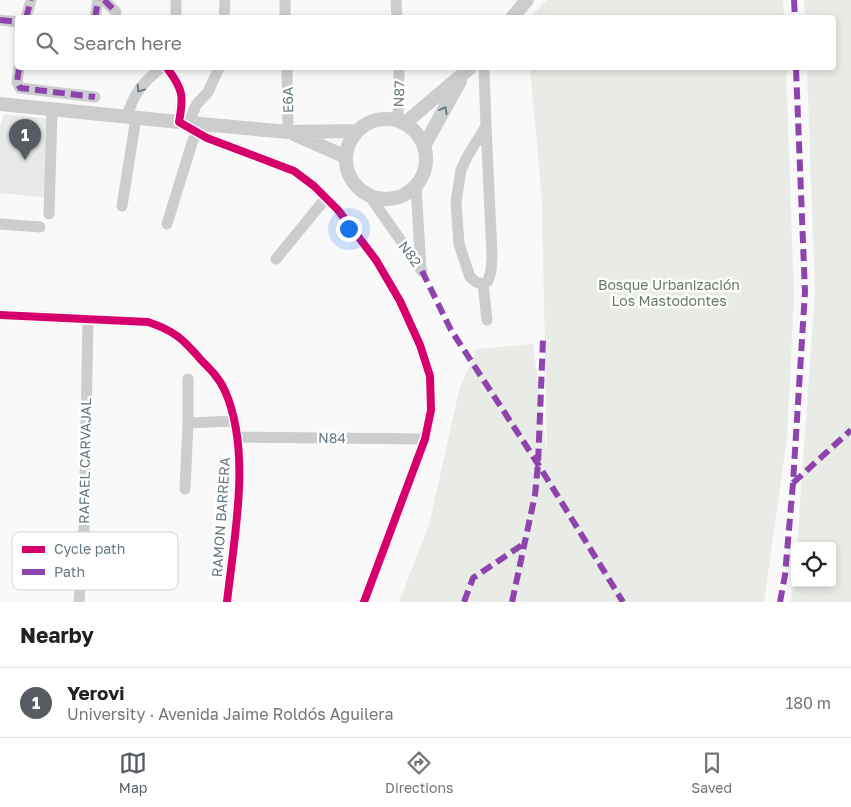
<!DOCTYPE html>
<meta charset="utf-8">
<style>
body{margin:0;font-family:"Golos Text",sans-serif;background:#f2f2f2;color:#202124}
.controls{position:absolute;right:15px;bottom:15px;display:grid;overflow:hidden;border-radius:5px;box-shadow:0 2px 8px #0003}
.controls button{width:45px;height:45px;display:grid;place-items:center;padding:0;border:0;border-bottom:1px solid #e0e0e0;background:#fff;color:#202124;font:25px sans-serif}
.you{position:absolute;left:348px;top:228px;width:18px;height:18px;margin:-12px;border:4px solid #fff;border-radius:50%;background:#1a73e8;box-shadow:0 0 0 8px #1a73e833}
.badge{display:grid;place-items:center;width:32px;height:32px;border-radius:50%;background:#565c61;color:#fff;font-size:16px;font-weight:700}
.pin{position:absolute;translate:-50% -41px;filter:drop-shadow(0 1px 2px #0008)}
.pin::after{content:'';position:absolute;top:26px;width:18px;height:15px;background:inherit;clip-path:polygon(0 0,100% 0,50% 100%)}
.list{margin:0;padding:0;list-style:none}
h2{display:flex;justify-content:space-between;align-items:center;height:65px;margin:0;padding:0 20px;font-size:21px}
h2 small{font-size:16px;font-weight:400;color:#757577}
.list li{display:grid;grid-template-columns:32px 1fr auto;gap:15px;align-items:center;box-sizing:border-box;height:70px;padding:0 20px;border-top:1px solid #e0e0e0}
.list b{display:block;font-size:19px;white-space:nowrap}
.list p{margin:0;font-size:16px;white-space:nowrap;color:#757577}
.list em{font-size:16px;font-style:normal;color:#757577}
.icon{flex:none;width:28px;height:28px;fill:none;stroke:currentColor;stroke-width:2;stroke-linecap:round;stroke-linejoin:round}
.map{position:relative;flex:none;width:851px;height:602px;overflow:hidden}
.search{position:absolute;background:#fff;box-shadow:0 2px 8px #0003;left:15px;right:15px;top:15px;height:55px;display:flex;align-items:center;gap:12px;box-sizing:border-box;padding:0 18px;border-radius:5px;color:#757577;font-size:19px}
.sheet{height:135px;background:#fff}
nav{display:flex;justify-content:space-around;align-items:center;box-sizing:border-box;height:70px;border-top:1px solid #e0e0e0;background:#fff;font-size:14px;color:#757577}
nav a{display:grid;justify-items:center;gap:2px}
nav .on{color:#565c61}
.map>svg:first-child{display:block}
.built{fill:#e8e9e9}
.green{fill:#e8ebe6}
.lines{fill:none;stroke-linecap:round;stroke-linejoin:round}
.minor{stroke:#cccdce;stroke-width:11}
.tertiary{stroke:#cccdce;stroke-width:14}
.quiet{stroke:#8e44ad;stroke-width:6;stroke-dasharray:12 6;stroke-linecap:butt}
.cycleway-casing{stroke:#fff;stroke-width:11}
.cycleway{stroke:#d6006c;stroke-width:8}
.oneway{stroke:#6b7b85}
.labels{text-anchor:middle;stroke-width:5;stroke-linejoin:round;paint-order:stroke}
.street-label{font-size:14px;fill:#667781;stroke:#fff}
.park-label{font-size:14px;fill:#697a65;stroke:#fff}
.key{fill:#fff;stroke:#d1d6d9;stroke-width:1}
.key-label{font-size:14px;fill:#667781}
</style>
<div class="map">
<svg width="851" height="602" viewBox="0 0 851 602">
<rect width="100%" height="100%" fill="#f9f9f9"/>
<path class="built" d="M4,114L52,119L49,198L0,193V126Z"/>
<path class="green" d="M547,0H783L784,17H530Z
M804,0H851V602H790L795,580V583H832V546H797L815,293L807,68H834V18L805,17Z
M530,68H786L794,296L787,438L764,602H399L429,525L460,387L477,349L533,344L547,454L542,198Z"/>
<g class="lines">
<path class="minor" d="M104,0L116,12
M176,0V18
M285,0V18
M396,0L397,18
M26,18L31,0
M95,18L98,0
M224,18L225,0
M0,20L18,22
M19,68L17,82L20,88L95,97
M167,68C183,89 184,96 179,122L207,138L294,171L314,186L338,210L376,260L400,301L420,345L430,376L431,410L425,439L364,602
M287,68L288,132
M484,68L486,126L467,157L461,170L456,202L459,244L470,277L476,282L483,284L488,281L491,271L492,256L486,126
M127,117C133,94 143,82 161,68
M398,121L399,68
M189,123L196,105L208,92L219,68
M416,185L421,270
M369,195L422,271
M122,206L136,118
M49,214L52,109
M0,224L40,227
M167,224L192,143L196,133
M276,259L326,198
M483,284L487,320
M0,315L148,322C175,331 183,339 202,361C211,370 220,379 225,391C252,452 234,537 227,602
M188,379V423
M239,437L425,439
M185,489L188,423L235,421
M79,602L84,530L88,319"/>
<path class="tertiary" d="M512,18L527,0
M0,104L179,122L288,132L356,131
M346 159a40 40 0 1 1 80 0a40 40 0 1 1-80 0Z
M405,123L470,68
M294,134L346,157
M424,146L460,81"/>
<path class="quiet" d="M104,0L116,12
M794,0L795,18
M26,18L31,0
M95,18L98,0
M0,20L18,22
M19,68L17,82L20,88L95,97
M422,271L451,330L538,464L623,602
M793,483L851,430
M464,602L473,578L525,543
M512,602L535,495L538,464L543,339
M780,602L785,575L793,483L805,292L796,68"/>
<g class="cycleway-casing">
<path id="cycleway" d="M167,68C183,89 184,96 179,122L207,138L294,171L314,186L338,210L376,260L400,301L420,345L430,376L431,410L425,439L364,602
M0,315L148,322C175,331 183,339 202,361C211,370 220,379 225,391C252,452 234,537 227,602"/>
</g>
<use href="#cycleway" class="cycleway"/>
</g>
<defs><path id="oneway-chevron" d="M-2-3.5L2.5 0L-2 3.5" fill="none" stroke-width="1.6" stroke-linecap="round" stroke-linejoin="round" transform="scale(1.25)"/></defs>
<g class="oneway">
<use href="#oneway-chevron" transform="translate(140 89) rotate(124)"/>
<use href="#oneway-chevron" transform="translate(444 110) rotate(-61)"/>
</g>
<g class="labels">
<g class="street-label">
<text transform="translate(399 94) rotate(-88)" y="5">N87</text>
<text transform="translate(288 100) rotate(-91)" y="5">E6A</text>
<text transform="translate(410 254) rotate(53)" y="5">N82</text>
<text transform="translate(332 438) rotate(1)" y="5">N84</text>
<text transform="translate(85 461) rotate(-89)" y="5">RAFAEL CARVAJAL</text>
<text transform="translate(221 517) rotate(-86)" y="5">RAMON BARRERA</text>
</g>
<g class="park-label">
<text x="669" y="290">Bosque Urbanización<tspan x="669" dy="16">Los Mastodontes</tspan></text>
</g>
</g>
<rect x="12" y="532" width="166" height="58" rx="8" class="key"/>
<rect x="22" y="546" width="23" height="7" fill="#d6006c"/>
<rect x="22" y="569" width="23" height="6" fill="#8e44ad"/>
<g class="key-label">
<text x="54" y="554">Cycle path</text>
<text x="54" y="577">Path</text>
</g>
</svg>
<div class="controls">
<button><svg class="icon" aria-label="locate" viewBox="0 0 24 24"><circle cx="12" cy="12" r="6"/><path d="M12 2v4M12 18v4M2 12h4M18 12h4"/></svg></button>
</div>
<div class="you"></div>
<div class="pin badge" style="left:25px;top:160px">1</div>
<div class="search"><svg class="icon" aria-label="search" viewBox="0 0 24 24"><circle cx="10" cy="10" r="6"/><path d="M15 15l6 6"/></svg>Search here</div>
</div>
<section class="sheet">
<h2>Nearby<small></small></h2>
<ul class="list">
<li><span class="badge">1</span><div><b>Yerovi</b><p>University · Avenida Jaime Roldós Aguilera</p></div><em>180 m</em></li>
</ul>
</section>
<nav>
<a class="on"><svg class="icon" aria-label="map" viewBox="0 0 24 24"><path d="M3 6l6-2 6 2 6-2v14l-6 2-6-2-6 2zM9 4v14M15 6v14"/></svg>Map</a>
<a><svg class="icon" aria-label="directions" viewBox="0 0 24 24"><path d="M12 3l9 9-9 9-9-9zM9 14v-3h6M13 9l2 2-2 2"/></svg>Directions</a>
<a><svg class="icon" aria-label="saved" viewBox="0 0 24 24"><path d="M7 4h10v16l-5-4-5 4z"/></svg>Saved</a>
</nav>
